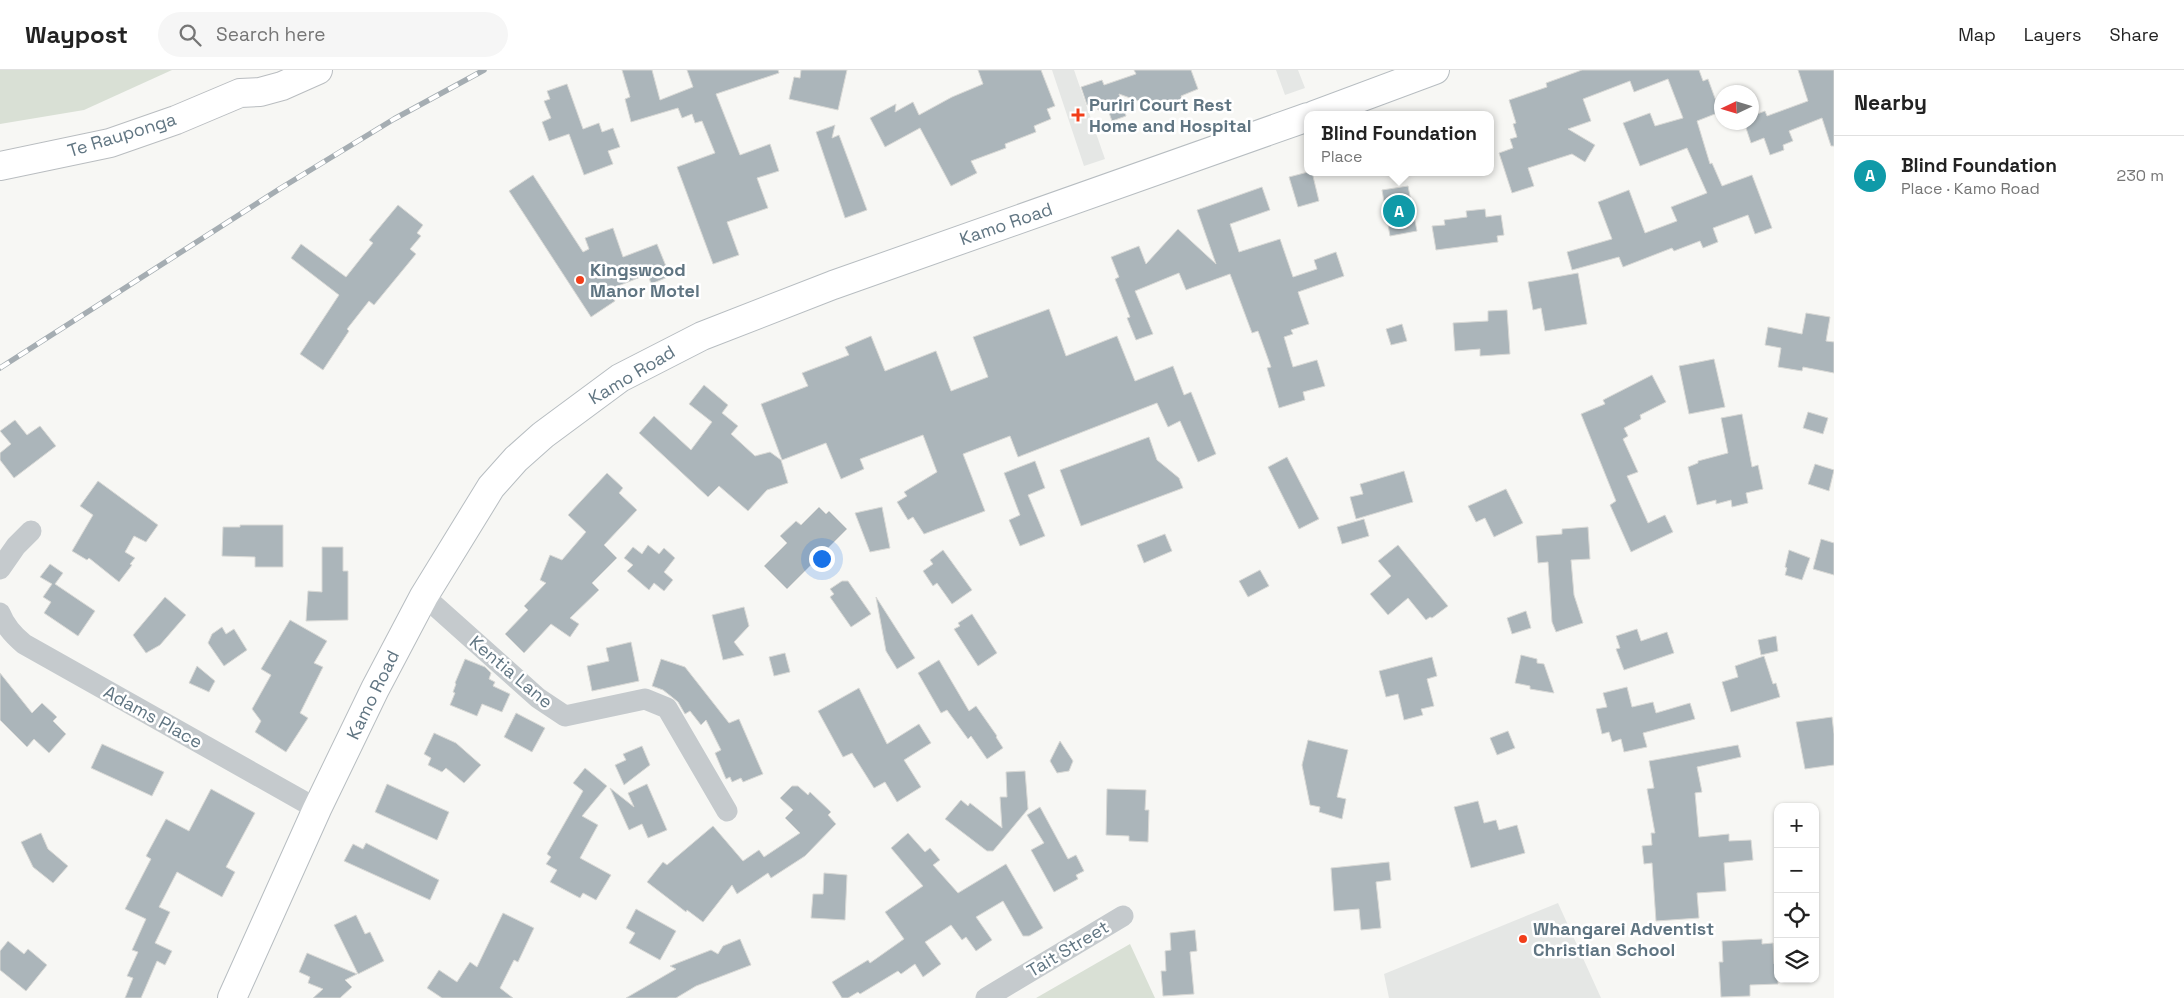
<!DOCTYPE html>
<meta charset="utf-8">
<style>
body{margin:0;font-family:"Space Grotesk",sans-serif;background:#f6f6f6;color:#222}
.controls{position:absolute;right:15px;bottom:15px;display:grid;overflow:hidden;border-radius:10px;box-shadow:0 1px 4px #0004}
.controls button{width:45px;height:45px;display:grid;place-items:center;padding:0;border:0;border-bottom:1px solid #e0e0e0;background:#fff;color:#222;font:25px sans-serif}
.compass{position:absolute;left:1714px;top:15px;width:45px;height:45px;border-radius:50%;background:#fff;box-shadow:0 1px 4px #0004;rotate:266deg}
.you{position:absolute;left:821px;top:488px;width:18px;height:18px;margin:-12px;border:4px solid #fff;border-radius:50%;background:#1a73e8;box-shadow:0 0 0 8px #1a73e833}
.badge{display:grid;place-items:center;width:32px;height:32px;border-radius:50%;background:#b45309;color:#fff;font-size:16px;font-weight:700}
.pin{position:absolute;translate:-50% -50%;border:2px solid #fff;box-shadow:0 1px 5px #0006}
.popup{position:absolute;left:1304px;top:41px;width:190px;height:65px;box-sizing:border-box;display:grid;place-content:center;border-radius:10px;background:#fff;filter:drop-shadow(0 1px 4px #0005);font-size:16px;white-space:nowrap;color:#767676}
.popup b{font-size:19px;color:#222}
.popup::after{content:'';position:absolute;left:50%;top:100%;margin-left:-10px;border:10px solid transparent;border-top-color:#fff}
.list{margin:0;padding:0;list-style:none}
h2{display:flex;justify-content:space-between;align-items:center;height:65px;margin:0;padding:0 20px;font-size:21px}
h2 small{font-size:16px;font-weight:400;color:#767676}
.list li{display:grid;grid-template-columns:32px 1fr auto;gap:15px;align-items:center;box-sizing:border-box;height:80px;padding:0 20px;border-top:1px solid #e0e0e0}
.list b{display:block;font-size:19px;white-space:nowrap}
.list p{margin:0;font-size:16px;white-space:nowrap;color:#767676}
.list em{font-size:16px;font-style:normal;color:#767676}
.icon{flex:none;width:28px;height:28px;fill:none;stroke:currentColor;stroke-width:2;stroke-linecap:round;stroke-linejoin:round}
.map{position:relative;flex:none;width:1834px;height:928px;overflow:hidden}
header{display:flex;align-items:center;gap:30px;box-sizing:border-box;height:70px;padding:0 25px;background:#fff;border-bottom:1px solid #e0e0e0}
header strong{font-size:24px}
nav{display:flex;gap:28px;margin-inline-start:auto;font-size:18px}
.search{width:350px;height:45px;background:#f6f6f6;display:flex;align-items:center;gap:12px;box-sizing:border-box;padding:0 18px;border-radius:28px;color:#767676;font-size:19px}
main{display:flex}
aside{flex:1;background:#fff}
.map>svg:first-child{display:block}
.built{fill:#e5e7e5}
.green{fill:#d9e0d5}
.building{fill:#abb5ba;stroke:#d9d9d6}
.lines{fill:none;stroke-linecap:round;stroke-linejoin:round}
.secondary-casing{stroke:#b7bdc1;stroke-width:30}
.highway-casing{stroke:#b9bdc0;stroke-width:30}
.street{stroke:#c5cacd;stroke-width:21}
.secondary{stroke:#fff;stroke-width:28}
.highway{stroke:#fff;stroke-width:28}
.rail-casing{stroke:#a5adb2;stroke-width:5.5}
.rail{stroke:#fff;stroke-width:4;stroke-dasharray:11;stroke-linecap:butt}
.poi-dot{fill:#f13e1a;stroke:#fff;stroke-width:2}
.labels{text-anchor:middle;stroke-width:5;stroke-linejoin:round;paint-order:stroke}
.poi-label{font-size:18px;font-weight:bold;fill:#607582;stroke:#fff;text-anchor:start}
.street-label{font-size:18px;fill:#607582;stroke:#fff}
</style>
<header>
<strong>Waypost</strong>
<div class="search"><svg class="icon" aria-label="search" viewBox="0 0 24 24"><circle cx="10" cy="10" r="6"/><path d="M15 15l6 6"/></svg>Search here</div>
<nav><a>Map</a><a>Layers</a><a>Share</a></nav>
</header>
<main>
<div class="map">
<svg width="1834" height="928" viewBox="0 0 1834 928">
<rect width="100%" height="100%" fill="#f7f7f4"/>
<path class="built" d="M1052,0H1074L1105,89L1084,96Z
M1276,0H1298L1305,18L1285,25Z
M1558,833L1601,928H1389L1384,904Z"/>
<path class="green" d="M0,0H172L84,40L0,54Z
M1130,874L1155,928H1036Z"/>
<path class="building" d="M622,0H652L660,30L693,17L687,0H778L779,3L716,24L740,85L770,74L779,101L757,108L768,138L727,152L739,185L713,194L677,97L715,83L702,51L695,53L692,44L682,48L678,38L631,52L625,29L630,27Z
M801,0H847L838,40L789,29L794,7L800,8Z
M978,0H1041L1055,36L1047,39L1051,49L1034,56L1036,62L1005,74L1006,78L971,91L977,103L951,116L920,58L885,77L870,48L896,34L895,42L913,32L919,45L952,27L983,14Z
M1134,0H1191L1198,19L1181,26L1182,29L1158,38L1119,24L1126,46L1112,51L1107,37L1098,40L1096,33L1087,35L1081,17L1102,10L1104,15L1136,4Z
M1582,0H1699L1703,11L1708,9L1720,42L1697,51L1710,94L1712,93L1722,116L1752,105L1772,158L1755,164L1748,145L1713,158L1718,172L1703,178L1700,171L1674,181L1672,178L1623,197L1619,187L1572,200L1567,182L1612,169L1598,132L1629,120L1645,163L1677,151L1671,137L1707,123L1687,78L1640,96L1623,53L1650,43L1655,56L1683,48L1668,9L1634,22L1630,11L1583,29L1591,51L1568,59L1595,75L1585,92L1572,84L1528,98L1534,116L1512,123L1499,83L1513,78L1510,69L1517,67L1513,54L1516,53L1509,30L1547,17L1546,13Z
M1798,0H1834V76H1831L1822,48L1789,61L1793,71L1783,75L1784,80L1770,85L1764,68L1751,73L1744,52H1752V46L1765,41L1767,46L1808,31Z
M567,14L583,59L599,53L602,62L613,58L620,77L608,81L613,94L584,105L569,64L549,71L542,52L551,48L544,31L550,29L547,21Z
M835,55L832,68L839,65L867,140L845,148L816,62Z
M1308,102H1312L1319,131L1298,137L1289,107Z
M533,105L583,182L589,179L585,168L613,158L623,187L657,174L670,206L651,214L648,204L608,220L615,231L591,247L509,121Z
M1408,116L1417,161L1390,166L1382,120Z
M1262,117L1270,140L1230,154L1239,182L1280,169L1293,207L1317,199L1314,190L1336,182L1344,206L1298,222L1309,254L1291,260L1293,264L1284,267L1293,297L1317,290L1325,316L1303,322L1305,330L1279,338L1267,298L1271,297L1258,261L1252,263L1230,204L1186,220L1179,203L1135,221L1153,264L1136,270L1127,248L1130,247L1115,209L1119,207L1111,187L1139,176L1146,194L1178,159L1216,194L1197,140Z
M398,135L423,155L417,163L421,166L410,179L416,184L374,235L369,231L347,259L349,261L323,300L300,284L339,225L291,188L301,174L346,207L373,173L369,170Z
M1485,139L1486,147L1501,145L1504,165L1497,166L1498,172L1436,180L1432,156L1445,155L1444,150L1467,147L1466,141Z
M1578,203L1587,254L1545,261L1541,238L1533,240L1528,212Z
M1049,239L1066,286L1117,266L1135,311L1173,296L1184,325L1191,322L1216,384L1198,392L1180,351L1168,357L1157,333L1018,387L1010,366L963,384L985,441L924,464L913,447L908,450L897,432L907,426L904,422L937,402L923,365L860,389L864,399L841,409L826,373L782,390L761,334L808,316L802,303L849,285L845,277L871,266L885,301L936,281L951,321L988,307L973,267Z
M1507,240L1510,284L1480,286V279L1455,281L1453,253L1488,251V241Z
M1806,243L1830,247L1826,271L1834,272V303L1803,297L1802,301L1778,297L1781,278L1765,275L1768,257L1802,264Z
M1402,254L1407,271L1391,275L1386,259Z
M1714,289L1725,337L1689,344L1679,296Z
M1652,305L1666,332L1640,345L1641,349L1624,358L1628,366L1623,369L1638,402L1627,406L1648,453L1665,445L1673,462L1631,482L1610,435L1616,431L1581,344L1605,334L1603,330Z
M704,315L728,335L722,343L738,356L731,364L755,386L770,382L781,390L788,413L767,420L748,441L719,416L708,427L639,363L654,346L691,380L712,352L689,334Z
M1808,342L1828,348L1823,364L1803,358Z
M1742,344L1752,397L1758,395L1763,419L1746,423L1748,433L1732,437L1731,430L1716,434V430L1697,435L1688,397L1698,393V391L1728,383L1721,348Z
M15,350L27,365L40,356L56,376L14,408L0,390V383L11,374L0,361Z
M1149,367L1157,390L1179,408L1183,418L1081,456L1060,400Z
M1287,387L1319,449L1299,459L1268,397Z
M1035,391L1045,418L1028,425L1045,466L1020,476L1009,450L1020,445L1004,403Z
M1815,394L1834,400L1829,421L1808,414Z
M1404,401L1413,432L1356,449L1350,427L1363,424L1360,414Z
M607,403L623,418L619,423L637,440L604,475L617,488L592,513L599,520L570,548L579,554L570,567L551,554L524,583L505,564L528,540L524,536L546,513L540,510L550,485L562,490L586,462L568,445Z
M98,411L158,455L146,472L134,466L125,482L135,488L130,494L132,495L119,512L89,488L87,490L72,481L93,445L80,436Z
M1506,419L1523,453L1494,467L1485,448L1476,452L1468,436Z
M819,437L826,444L829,441L847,459L787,519L764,496L787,473L780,466L796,451L801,455Z
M882,437L890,478L870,482L855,443Z
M1364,449L1369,466L1342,474L1337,457Z
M240,455H283V497H255V487L222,486L223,457H240Z
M1588,457L1590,489L1571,490L1574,525L1583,553L1556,562L1552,552L1548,492L1538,493L1536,466L1562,464V459Z
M1165,464L1172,481L1144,493L1137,475Z
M1821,469L1834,473V505L1813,499Z
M648,475L659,484L664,478L675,488L664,502L673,510L664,521L654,513L649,520L627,501L633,495L624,488L633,477L642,484Z
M1398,475L1448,536L1432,548L1430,547L1426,550L1408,528L1388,545L1370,524L1391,506L1378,491Z
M322,477H343V501H348V550L306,551L308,521L322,522Z
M943,480L972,520L952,534L937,513L933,516L923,501L933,494L930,490Z
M1789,480L1810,488L1802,510L1785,505L1787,498L1785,497Z
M50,494L63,503L55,514L95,541L78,566L44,543L51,532L43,527L52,514L40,507Z
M1260,500L1269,516L1248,527L1239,511Z
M842,511H848L871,544L851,557L830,527L834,524L830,519Z
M165,527L186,545L160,575L146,583L133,565Z
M876,527L915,588L897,599L886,581Z
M744,537L749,556L734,572L744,585L723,590L712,545Z
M1526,541L1531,558L1512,564L1507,548Z
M972,544L997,583L978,596L954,559L960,556L958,553Z
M290,550L327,571L314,593L323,597L300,643L308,648L286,682L255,662L261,651L252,639L271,605L261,599Z
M222,557L226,564L234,559L247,580L224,596L208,573L212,564Z
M1637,559L1641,571L1667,562L1674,583L1624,600L1616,579L1620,578L1616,566Z
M1776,566L1778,581L1761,585L1758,570Z
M631,572L639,611L592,621L587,596L609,591L606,578Z
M785,583L790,602L774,606L769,587Z
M1521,585L1537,589V593L1544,594L1554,623L1530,619V616L1515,613Z
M1764,586L1773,614L1776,613L1780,627L1731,642L1722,612L1738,607L1735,596Z
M1432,587L1437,606L1427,609L1434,636L1421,639L1423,645L1404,650L1398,624L1386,627L1379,601Z
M465,589L485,597L491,603L489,609L495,612L493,616L510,624L502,642L482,634L477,646L450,635L455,623L453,622L456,614L455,613Z
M661,589L685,597L729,653L739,649L763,704L743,712L741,708L732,712L730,707L726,709L715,683L721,680L706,650L701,655L690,641L685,644L678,632L672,627L663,620L652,616Z
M939,590L969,641L976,636L997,666L996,667L1003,678L987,689L971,666L968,669L947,640L941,643L918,603Z
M197,596L215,611L209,622L189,613Z
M0,603L32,643L42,633L57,647L53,651L66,664L49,683L34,669L27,677L0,650Z
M1627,617L1632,637L1653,632L1656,643L1690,633L1695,649L1643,663L1647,677L1624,682L1621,669L1612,672L1609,662L1602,664L1596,639L1607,637L1603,623Z
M859,618L887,674L919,654L931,673L904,690L921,717L897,732L885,712L874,718L852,683L843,687L818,641Z
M516,643L545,658L532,682L504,667Z
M1832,647L1834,664V695L1805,699L1796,652Z
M1508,661L1515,678L1497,685L1490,668Z
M434,663L456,673L481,695L464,713L446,698L442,702L428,695L431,688L424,684Z
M1308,670L1348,680L1337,727L1346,729L1342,749L1319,742L1320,737L1310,735L1302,695Z
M1060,671L1073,691L1069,701L1057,703L1050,691Z
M102,674L164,702L152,726L91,698Z
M1738,675L1741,687L1697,697L1702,722L1695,723L1699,767L1729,764V771L1751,770L1753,790L1724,793L1726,821L1697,823L1699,848L1656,851L1652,793L1644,794L1642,776L1652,775L1651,763H1655L1647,719L1654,718L1649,691Z
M642,676L650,695L624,715L615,695L626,690L623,684Z
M585,698L607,716L582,746L598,755L580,788L611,805L596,830L583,823L580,828L550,812L557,800L546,794L551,787L547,784L583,721L573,713Z
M1025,701L1028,739L993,781H987L945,749L961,730L968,736L970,733L1002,758L1000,727H1007L1006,702Z
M387,714L449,742L437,770L375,742Z
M647,714L667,760L648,768L642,754L629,760L610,718L634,737L628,723Z
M792,716H798L808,725L810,722L831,742L828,745L836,754L805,786L771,808L768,803L737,824L732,815L703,852L687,840L686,842L647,812L663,792L667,795L713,756L743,791L759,780L764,787L800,763L785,748L793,740L780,728Z
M211,719L255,743L226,797L235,802L222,827L177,802L159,837L170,842L155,873L172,881L165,895L157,891L141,928H125L133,908L127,906L138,882L132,880L146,849L125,839L151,789L146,786L166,749L189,761Z
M1107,719L1146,720L1145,740H1149L1148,772L1129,771V766L1106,765Z
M1478,731L1484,753L1496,750L1499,760L1517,755L1525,783L1471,798L1454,737Z
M1040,737L1068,789L1076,785L1084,801L1076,805L1078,809L1054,822L1031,780L1044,773L1027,745Z
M41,763L48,779L68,796L53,813L33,797L21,772Z
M908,763L925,782L930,778L940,790L933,795L958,823L1006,794L1043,858L1029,866H1023L1003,831L976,847L992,870L976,881L966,867L962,870L951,855L925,872L941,894L923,907L915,894L901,904L898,901L860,924L858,922L848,928H842L832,912L868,890L870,893L904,869L885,842L923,816L891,778Z
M366,773L439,810L430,830L344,791L353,774L363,779Z
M1389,792L1391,810L1376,812L1381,858L1361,860L1359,839L1334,841L1331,798Z
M824,803L847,805L845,850L811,848L813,824H823Z
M636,839L676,861L660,890L629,873L635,863L626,858Z
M503,843L534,858L518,892L514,890L500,918L513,928H442L427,918L439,900L457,912L470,892L477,897Z
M356,845L365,864L370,862L384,891L358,904L334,855Z
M1195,860L1197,881L1190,882L1194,924L1163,926L1161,901H1166L1165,881L1171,880L1170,863Z
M740,869L751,895L696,916L676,928H626L676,899L670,896L711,880L718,884L723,876Z
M1762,869V874L1773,873L1774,894H1778V914L1750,915V926L1721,927L1719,892H1723L1722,871Z
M8,871L24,884L28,879L47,895L26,921L0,900V881Z
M307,883L357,904L345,910L352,917L340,928H313L323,919L308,913L310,907L299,902Z"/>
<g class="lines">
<g class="secondary-casing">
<path id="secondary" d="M1314,45L1435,0
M232,928L317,739L375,619L424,526L491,417L516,389L543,365L620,308L702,266L833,215L1308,47"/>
</g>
<g class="highway-casing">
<path id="highway" d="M0,96L110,73L176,50L240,23L260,22L282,16L318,0"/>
</g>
<path class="street" d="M0,499L16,476L31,461
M424,526L538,628L565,646L645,629L667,638L727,741
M0,543C5,556 13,565 24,574L317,739
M986,928L1123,846"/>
<use href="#secondary" class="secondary"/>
<use href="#highway" class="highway"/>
<g class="rail-casing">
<path id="rail" d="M0,298L281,118L394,49L484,0"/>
</g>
<use href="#rail" class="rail"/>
</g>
<g class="poi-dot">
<path d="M1075.5 37.5h5v5h5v5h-5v5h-5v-5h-5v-5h5z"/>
<circle cx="580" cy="210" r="5"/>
<circle cx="1523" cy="869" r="5"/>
</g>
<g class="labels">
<g class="poi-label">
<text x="1089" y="41">Puriri Court Rest<tspan x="1089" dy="21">Home and Hospital</tspan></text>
<text x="590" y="206">Kingswood<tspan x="590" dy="21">Manor Motel</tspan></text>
<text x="1533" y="865">Whangarei Adventist<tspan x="1533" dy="21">Christian School</tspan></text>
</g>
<g class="street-label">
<text transform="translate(122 65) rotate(-17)" y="6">Te Rauponga</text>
<text transform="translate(1006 154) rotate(-19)" y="6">Kamo Road</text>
<text transform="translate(632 305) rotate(-31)" y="6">Kamo Road</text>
<text transform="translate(511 602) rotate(40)" y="6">Kentia Lane</text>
<text transform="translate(373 625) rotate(-64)" y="6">Kamo Road</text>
<text transform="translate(153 647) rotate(29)" y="6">Adams Place</text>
<text transform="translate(1068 879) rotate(-31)" y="6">Tait Street</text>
</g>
</g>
</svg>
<div class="controls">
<button>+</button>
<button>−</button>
<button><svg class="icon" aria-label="locate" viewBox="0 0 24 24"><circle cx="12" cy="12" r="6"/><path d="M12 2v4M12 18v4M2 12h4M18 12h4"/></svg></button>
<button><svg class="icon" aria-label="layers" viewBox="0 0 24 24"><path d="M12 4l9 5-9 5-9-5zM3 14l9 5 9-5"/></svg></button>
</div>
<svg class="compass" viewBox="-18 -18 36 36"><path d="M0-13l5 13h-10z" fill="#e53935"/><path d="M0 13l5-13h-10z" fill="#767676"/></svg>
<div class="you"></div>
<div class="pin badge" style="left:1399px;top:141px;background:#0f9aa8">A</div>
<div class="popup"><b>Blind Foundation</b>Place</div>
</div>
<aside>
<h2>Nearby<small></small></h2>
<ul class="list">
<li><span class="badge" style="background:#0f9aa8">A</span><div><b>Blind Foundation</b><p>Place · Kamo Road</p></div><em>230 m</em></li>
</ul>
</aside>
</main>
